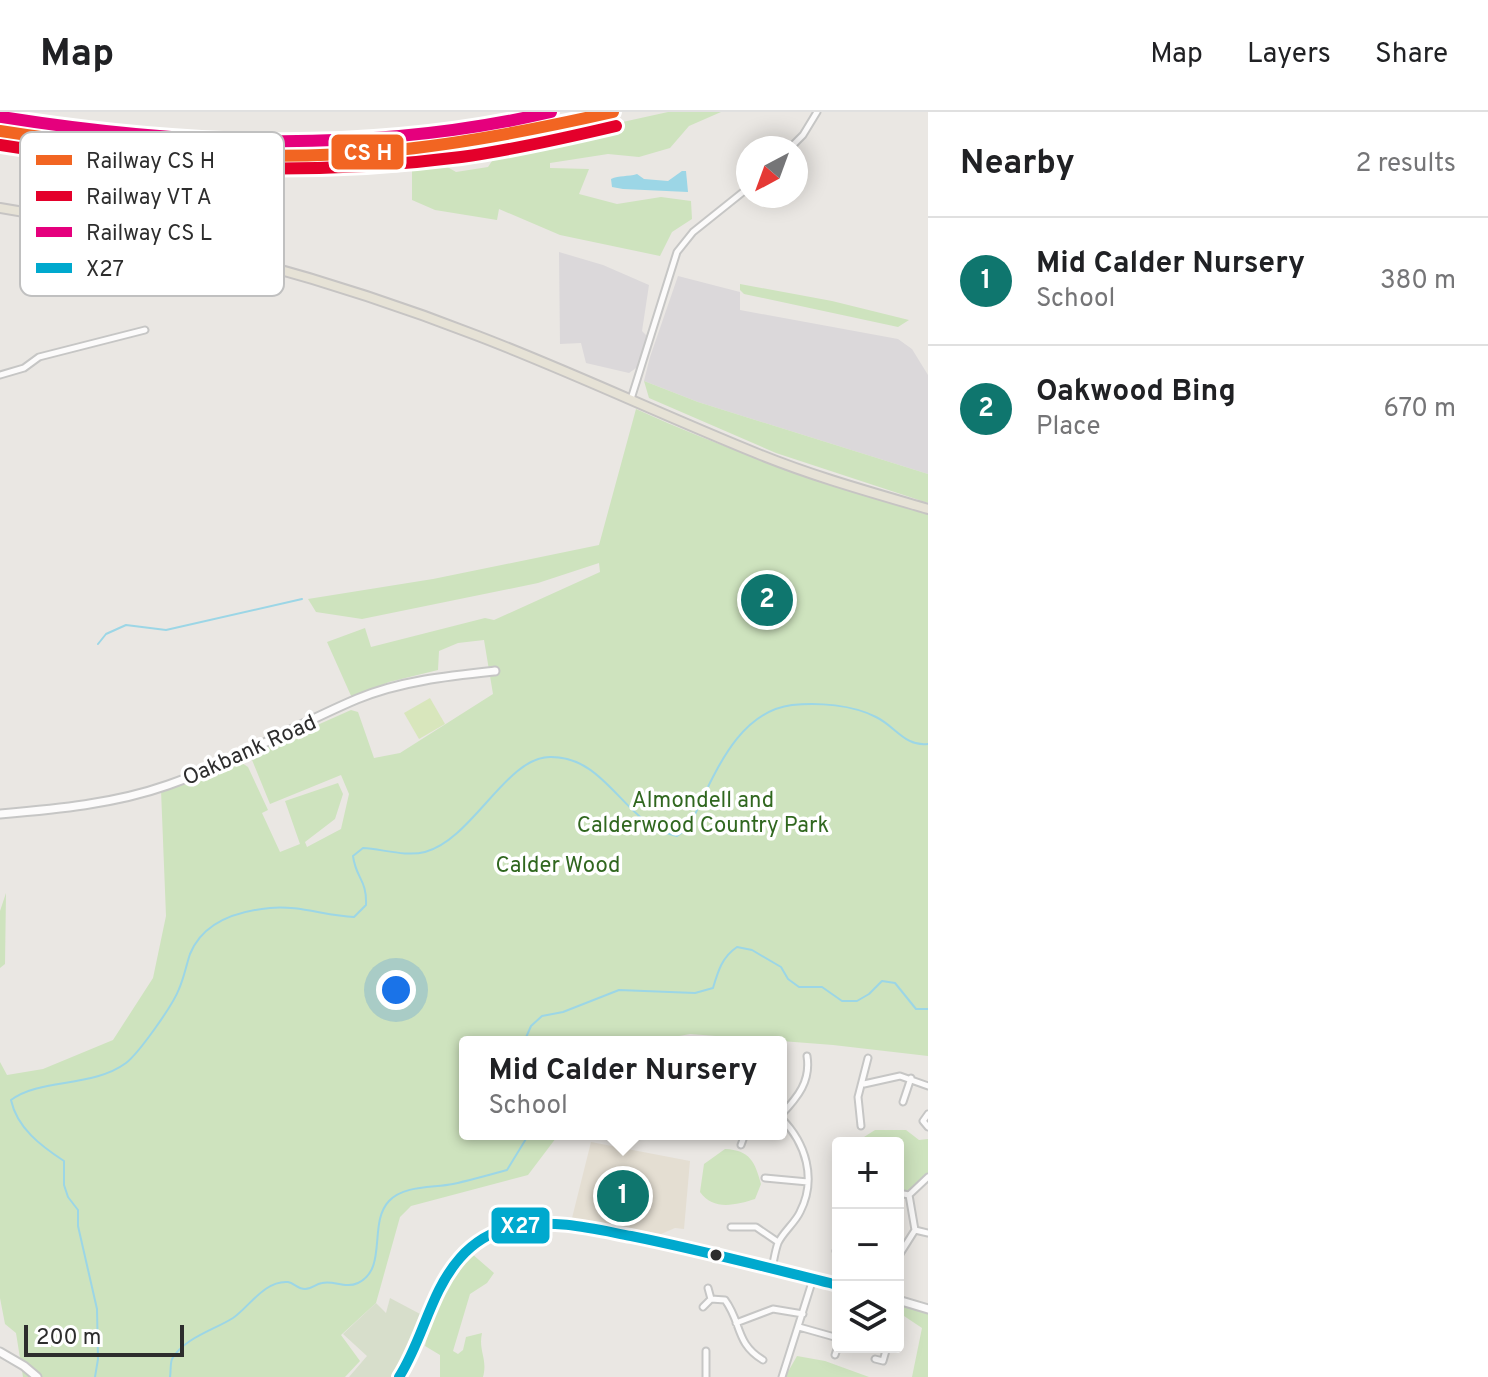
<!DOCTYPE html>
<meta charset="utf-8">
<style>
body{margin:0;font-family:Overpass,sans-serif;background:#f6f6f6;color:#202124}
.controls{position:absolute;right:24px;bottom:24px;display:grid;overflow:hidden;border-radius:8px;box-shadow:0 4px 20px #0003}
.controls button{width:72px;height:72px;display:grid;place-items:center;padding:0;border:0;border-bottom:2px solid #e0e0e0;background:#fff;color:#202124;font:40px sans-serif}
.compass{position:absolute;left:736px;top:24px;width:72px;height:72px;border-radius:50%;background:#fff;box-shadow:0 4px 20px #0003;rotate:221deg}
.scale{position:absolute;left:24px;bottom:20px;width:160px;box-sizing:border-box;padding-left:8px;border:4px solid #2d2d2d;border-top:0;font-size:22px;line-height:28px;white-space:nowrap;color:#2d2d2d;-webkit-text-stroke:6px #fff;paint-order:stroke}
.you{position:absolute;left:396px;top:878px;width:28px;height:28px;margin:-20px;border:6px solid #fff;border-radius:50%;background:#1a73e8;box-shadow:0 0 0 12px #1a73e833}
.badge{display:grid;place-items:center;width:52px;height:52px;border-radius:50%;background:#0f766e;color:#fff;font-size:26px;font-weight:700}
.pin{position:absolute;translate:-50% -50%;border:4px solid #fff;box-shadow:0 2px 8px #0006}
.popup{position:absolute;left:459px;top:924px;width:328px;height:104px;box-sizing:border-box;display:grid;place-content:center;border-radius:8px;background:#fff;filter:drop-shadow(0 2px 6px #0005);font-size:26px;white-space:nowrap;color:#757577}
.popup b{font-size:30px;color:#202124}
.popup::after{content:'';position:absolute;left:50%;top:100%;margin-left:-16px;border:16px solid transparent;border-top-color:#fff}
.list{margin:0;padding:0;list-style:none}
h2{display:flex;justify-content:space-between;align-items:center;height:104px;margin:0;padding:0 32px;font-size:34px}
h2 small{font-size:26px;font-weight:400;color:#757577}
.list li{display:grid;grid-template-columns:52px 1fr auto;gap:24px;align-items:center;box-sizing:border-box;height:128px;padding:0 32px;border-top:2px solid #e0e0e0}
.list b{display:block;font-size:30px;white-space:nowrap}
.list p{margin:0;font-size:26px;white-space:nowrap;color:#757577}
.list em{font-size:26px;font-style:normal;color:#757577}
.icon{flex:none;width:44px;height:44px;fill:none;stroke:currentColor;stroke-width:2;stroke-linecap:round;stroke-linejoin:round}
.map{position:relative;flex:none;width:928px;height:1265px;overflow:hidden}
header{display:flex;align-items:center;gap:48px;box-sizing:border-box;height:112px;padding:0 40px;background:#fff;border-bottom:2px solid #e0e0e0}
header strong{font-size:38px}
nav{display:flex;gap:44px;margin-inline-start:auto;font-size:28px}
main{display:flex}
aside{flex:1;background:#fff}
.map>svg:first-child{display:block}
.industrial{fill:#dbd8da}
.education{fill:#e4ded2}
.green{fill:#cee3be}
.cemetery{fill:#d7decb}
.pitch{fill:#d8e6bc}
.water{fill:#9cd6e6}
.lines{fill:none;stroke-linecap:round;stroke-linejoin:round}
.stream{stroke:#9cd6e6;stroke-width:2}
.street-casing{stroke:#c6c6c5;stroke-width:9}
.secondary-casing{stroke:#c6c6c5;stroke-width:11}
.primary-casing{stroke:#c6c4c3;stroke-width:12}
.street{stroke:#fcfbfb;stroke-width:5}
.secondary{stroke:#fcfbfb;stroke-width:7}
.primary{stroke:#e6e2d6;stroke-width:8}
.bus-1-casing{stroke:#fff;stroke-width:16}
.bus-1{stroke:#00a9ce;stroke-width:10}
.rail-1-casing{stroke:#fff;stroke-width:18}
.rail-2-casing{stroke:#fff;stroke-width:18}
.rail-3-casing{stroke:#fff;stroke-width:18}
.rail-1{stroke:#f26522;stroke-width:12}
.rail-2{stroke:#e4002b;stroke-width:12}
.rail-3{stroke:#e5007d;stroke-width:12}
.bus-dot{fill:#2d2d2d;stroke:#fff;stroke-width:3}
.labels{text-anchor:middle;stroke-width:7;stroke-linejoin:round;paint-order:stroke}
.street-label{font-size:22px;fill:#2d2d2d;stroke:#fff}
.park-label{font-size:22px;fill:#30671f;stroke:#fff}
.key{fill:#fff;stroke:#c0c0c0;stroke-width:2}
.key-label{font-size:22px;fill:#2d2d2d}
.line-badge{stroke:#fff;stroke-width:3}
.badge-label{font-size:22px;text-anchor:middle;font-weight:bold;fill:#fff}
</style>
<header>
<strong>Map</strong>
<nav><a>Map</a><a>Layers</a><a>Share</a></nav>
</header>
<main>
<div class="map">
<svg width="928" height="1265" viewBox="0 0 928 1265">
<rect width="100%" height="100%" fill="#eae7e3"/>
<path class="industrial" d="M559,140L603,153L649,173L642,219L648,225L639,254L629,261L586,251L581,231L560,232Z
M678,164L740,180V198L898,227L912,237L928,263V362L698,290L644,269L650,245Z"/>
<path class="education" d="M591,1030L690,1049L684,1117L675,1116L661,1122L572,1106Z"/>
<path class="green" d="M668,0H721L689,14L670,36L639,45L608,42L550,51V56L589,57L579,82L617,92L661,85L691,89L692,107L672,120L660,144L560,123L499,97L497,108L435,98L412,88V56L444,53L456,60L488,55L500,37Z
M740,172L832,189L909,208L898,215L744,182L740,178Z
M644,269L698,290L928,362V391L776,341L649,286Z
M636,297C730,340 828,372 928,400V944L833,933L690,922L647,930H465V1022H559L528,1063L411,1094L400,1105L376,1191L341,1223L360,1249L345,1265H23L16,1221L5,1212L0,1186V950L7,963L43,957L113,928L153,866L166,804L161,678L239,649L248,655L268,698L262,701L280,740L300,732L285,689L338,671L343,682L335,707L305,730L307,735L341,717L349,682L341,663L270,692L250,643L351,598L358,600L374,646L400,641L493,582L484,528L458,531L439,539L438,558L389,570L352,586L327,530L365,516L371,535L485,506L494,508L600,460L599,451L538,471L362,507L316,500L308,487L433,467L599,433Z
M6,781L5,852L0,856V799Z
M875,1018H906L919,1028L928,1027V1062L908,1079L898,1076V1031H862L864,1025Z
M725,1037C750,1038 755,1050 761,1072L755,1087C736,1093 713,1099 700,1080L704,1052Z
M471,1141L494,1161L487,1171L470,1182L453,1239L458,1242L463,1238L466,1225L482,1221C478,1239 488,1247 483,1265H440V1243L425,1234L434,1196Z
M898,1191L928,1199V1265H912L922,1216L898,1200Z
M797,1244L825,1249L869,1265H785Z"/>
<path class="cemetery" d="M390,1186L422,1203L400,1256L394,1265H349L367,1244L343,1222L376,1191L386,1201Z"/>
<path class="pitch" d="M430,586L445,612L419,627L404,601Z"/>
<path class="water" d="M682,59H686L688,80L623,77L612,75L611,67C619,63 628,65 637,62L644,67L668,69Z"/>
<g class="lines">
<path class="stream" d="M98,532L106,522L126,513L166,518L302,487
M524,930L531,914L542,904L563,900L619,878L695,881L713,876C718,859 722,845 737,835L752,838L781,855L788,867L799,875H822L842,889H857L869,882L882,869L895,871L916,897H928
M95,1265L98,1247L97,1197L78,1114V1098L68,1085L64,1073V1049C41,1034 17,1016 11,988C40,966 92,976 126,951C139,941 173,893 179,877C184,866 186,854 190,842C203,810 238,799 270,796C298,793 326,804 354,805L366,793C367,767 356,767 353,744L363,736C382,737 406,745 425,740C473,727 506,645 550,645C608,644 624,714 677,724C691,715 696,700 703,685C722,646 745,599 792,593C818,590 853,593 876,605C895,614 905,635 928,632
M170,1265C171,1260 170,1252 172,1247C184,1226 214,1218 233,1206C249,1195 265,1168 288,1170C294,1171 298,1177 305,1177C312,1177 315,1172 322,1171C334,1168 345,1177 358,1171C388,1157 368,1111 389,1089C404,1073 433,1076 453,1072C471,1068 489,1063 507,1058L529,1022"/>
<g class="street-casing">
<path id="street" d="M790,36L803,23L817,0
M0,263L24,256L39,245L145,218
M631,287L677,140L693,120L748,76
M864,972L900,964L928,974
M903,990L911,966
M928,1002L923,1009L928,1015
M781,1003C798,985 811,969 807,944
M861,1014L858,985L868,946
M695,1022H700
M741,1033L745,1022
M765,1066L808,1070
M898,1081L909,1083
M731,1115H756L778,1130
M915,1118L928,1121
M836,1139L838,1138
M898,1145L915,1118L909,1083L928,1065
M772,1156C774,1148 775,1139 778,1131C783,1120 795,1111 800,1100C817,1067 806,1031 781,1006
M708,1176L711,1187
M703,1195L711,1187L725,1188C742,1211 735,1231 763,1248
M736,1211L773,1197L803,1202
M799,1215L838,1226
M706,1239V1265
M835,1243L838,1234
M875,1247L883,1249L887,1235
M782,1265L813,1167"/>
</g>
<g class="secondary-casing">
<path id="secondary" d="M0,702C57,697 114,692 168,673C234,650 293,614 357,587C400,569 448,564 495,559
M898,1188L928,1197
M0,1240L24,1254L37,1265
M399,1265C426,1229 429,1180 459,1147C472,1133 487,1122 504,1117C543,1106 587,1115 625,1123C697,1136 767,1156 838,1173"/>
</g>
<g class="primary-casing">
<path id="primary" d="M0,96C163,122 324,164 478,224C572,260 662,303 756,341C812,364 870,380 928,397"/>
</g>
<use href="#street" class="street"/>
<use href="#secondary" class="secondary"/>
<use href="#primary" class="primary"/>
<g class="bus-1-casing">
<path id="bus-1" d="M399,1265C423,1228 430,1180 460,1146C475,1129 494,1118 517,1114C555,1107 594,1117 631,1124C701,1138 769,1156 838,1173"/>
</g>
<use href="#bus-1" class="bus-1"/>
<g class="rail-1-casing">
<path id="rail-1" d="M0,19C128,39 257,51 386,39C463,32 538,17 613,0"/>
</g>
<g class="rail-2-casing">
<path id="rail-2" d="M0,33C154,58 306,65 461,45C513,38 565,26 616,14"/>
</g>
<g class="rail-3-casing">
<path id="rail-3" d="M2,5C184,34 370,42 551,0"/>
</g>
<use href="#rail-1" class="rail-1"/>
<use href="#rail-2" class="rail-2"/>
<use href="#rail-3" class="rail-3"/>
</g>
<circle class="bus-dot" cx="716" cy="1143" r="7"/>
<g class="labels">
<g class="street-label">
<text transform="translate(249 637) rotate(-24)" y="8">Oakbank Road</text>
</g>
<g class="park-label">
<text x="703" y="695">Almondell and<tspan x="703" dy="25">Calderwood Country Park</tspan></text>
<text x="558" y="760">Calder Wood</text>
</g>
</g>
<rect x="20" y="20" width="264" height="164" rx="12" class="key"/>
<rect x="36" y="43" width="36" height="10" fill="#f26522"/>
<rect x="36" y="79" width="36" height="10" fill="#e4002b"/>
<rect x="36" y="115" width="36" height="10" fill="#e5007d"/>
<rect x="36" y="151" width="36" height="10" fill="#00a9ce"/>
<g class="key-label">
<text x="86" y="56">Railway CS H</text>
<text x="86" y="92">Railway VT A</text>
<text x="86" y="128">Railway CS L</text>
<text x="86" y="164">X27</text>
</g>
<g class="line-badge">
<rect x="330" y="21" width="75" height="38" rx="8" fill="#f26522"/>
<rect x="490" y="1094" width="61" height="39" rx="8" fill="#00a9ce"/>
</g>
<g class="badge-label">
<text x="368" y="48">CS H</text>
<text x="520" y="1121">X27</text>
</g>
</svg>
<div class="controls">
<button>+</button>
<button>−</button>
<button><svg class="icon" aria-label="layers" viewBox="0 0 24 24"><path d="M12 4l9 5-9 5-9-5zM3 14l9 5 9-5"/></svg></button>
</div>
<svg class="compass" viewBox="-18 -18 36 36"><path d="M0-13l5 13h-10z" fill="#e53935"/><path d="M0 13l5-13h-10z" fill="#757577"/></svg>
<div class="scale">200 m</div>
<div class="you"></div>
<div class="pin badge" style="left:623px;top:1084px">1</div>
<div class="popup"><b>Mid Calder Nursery</b>School</div>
<div class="pin badge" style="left:767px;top:488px">2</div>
</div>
<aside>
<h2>Nearby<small>2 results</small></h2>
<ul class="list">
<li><span class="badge">1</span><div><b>Mid Calder Nursery</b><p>School</p></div><em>380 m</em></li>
<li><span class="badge">2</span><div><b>Oakwood Bing</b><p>Place</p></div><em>670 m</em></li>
</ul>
</aside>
</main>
